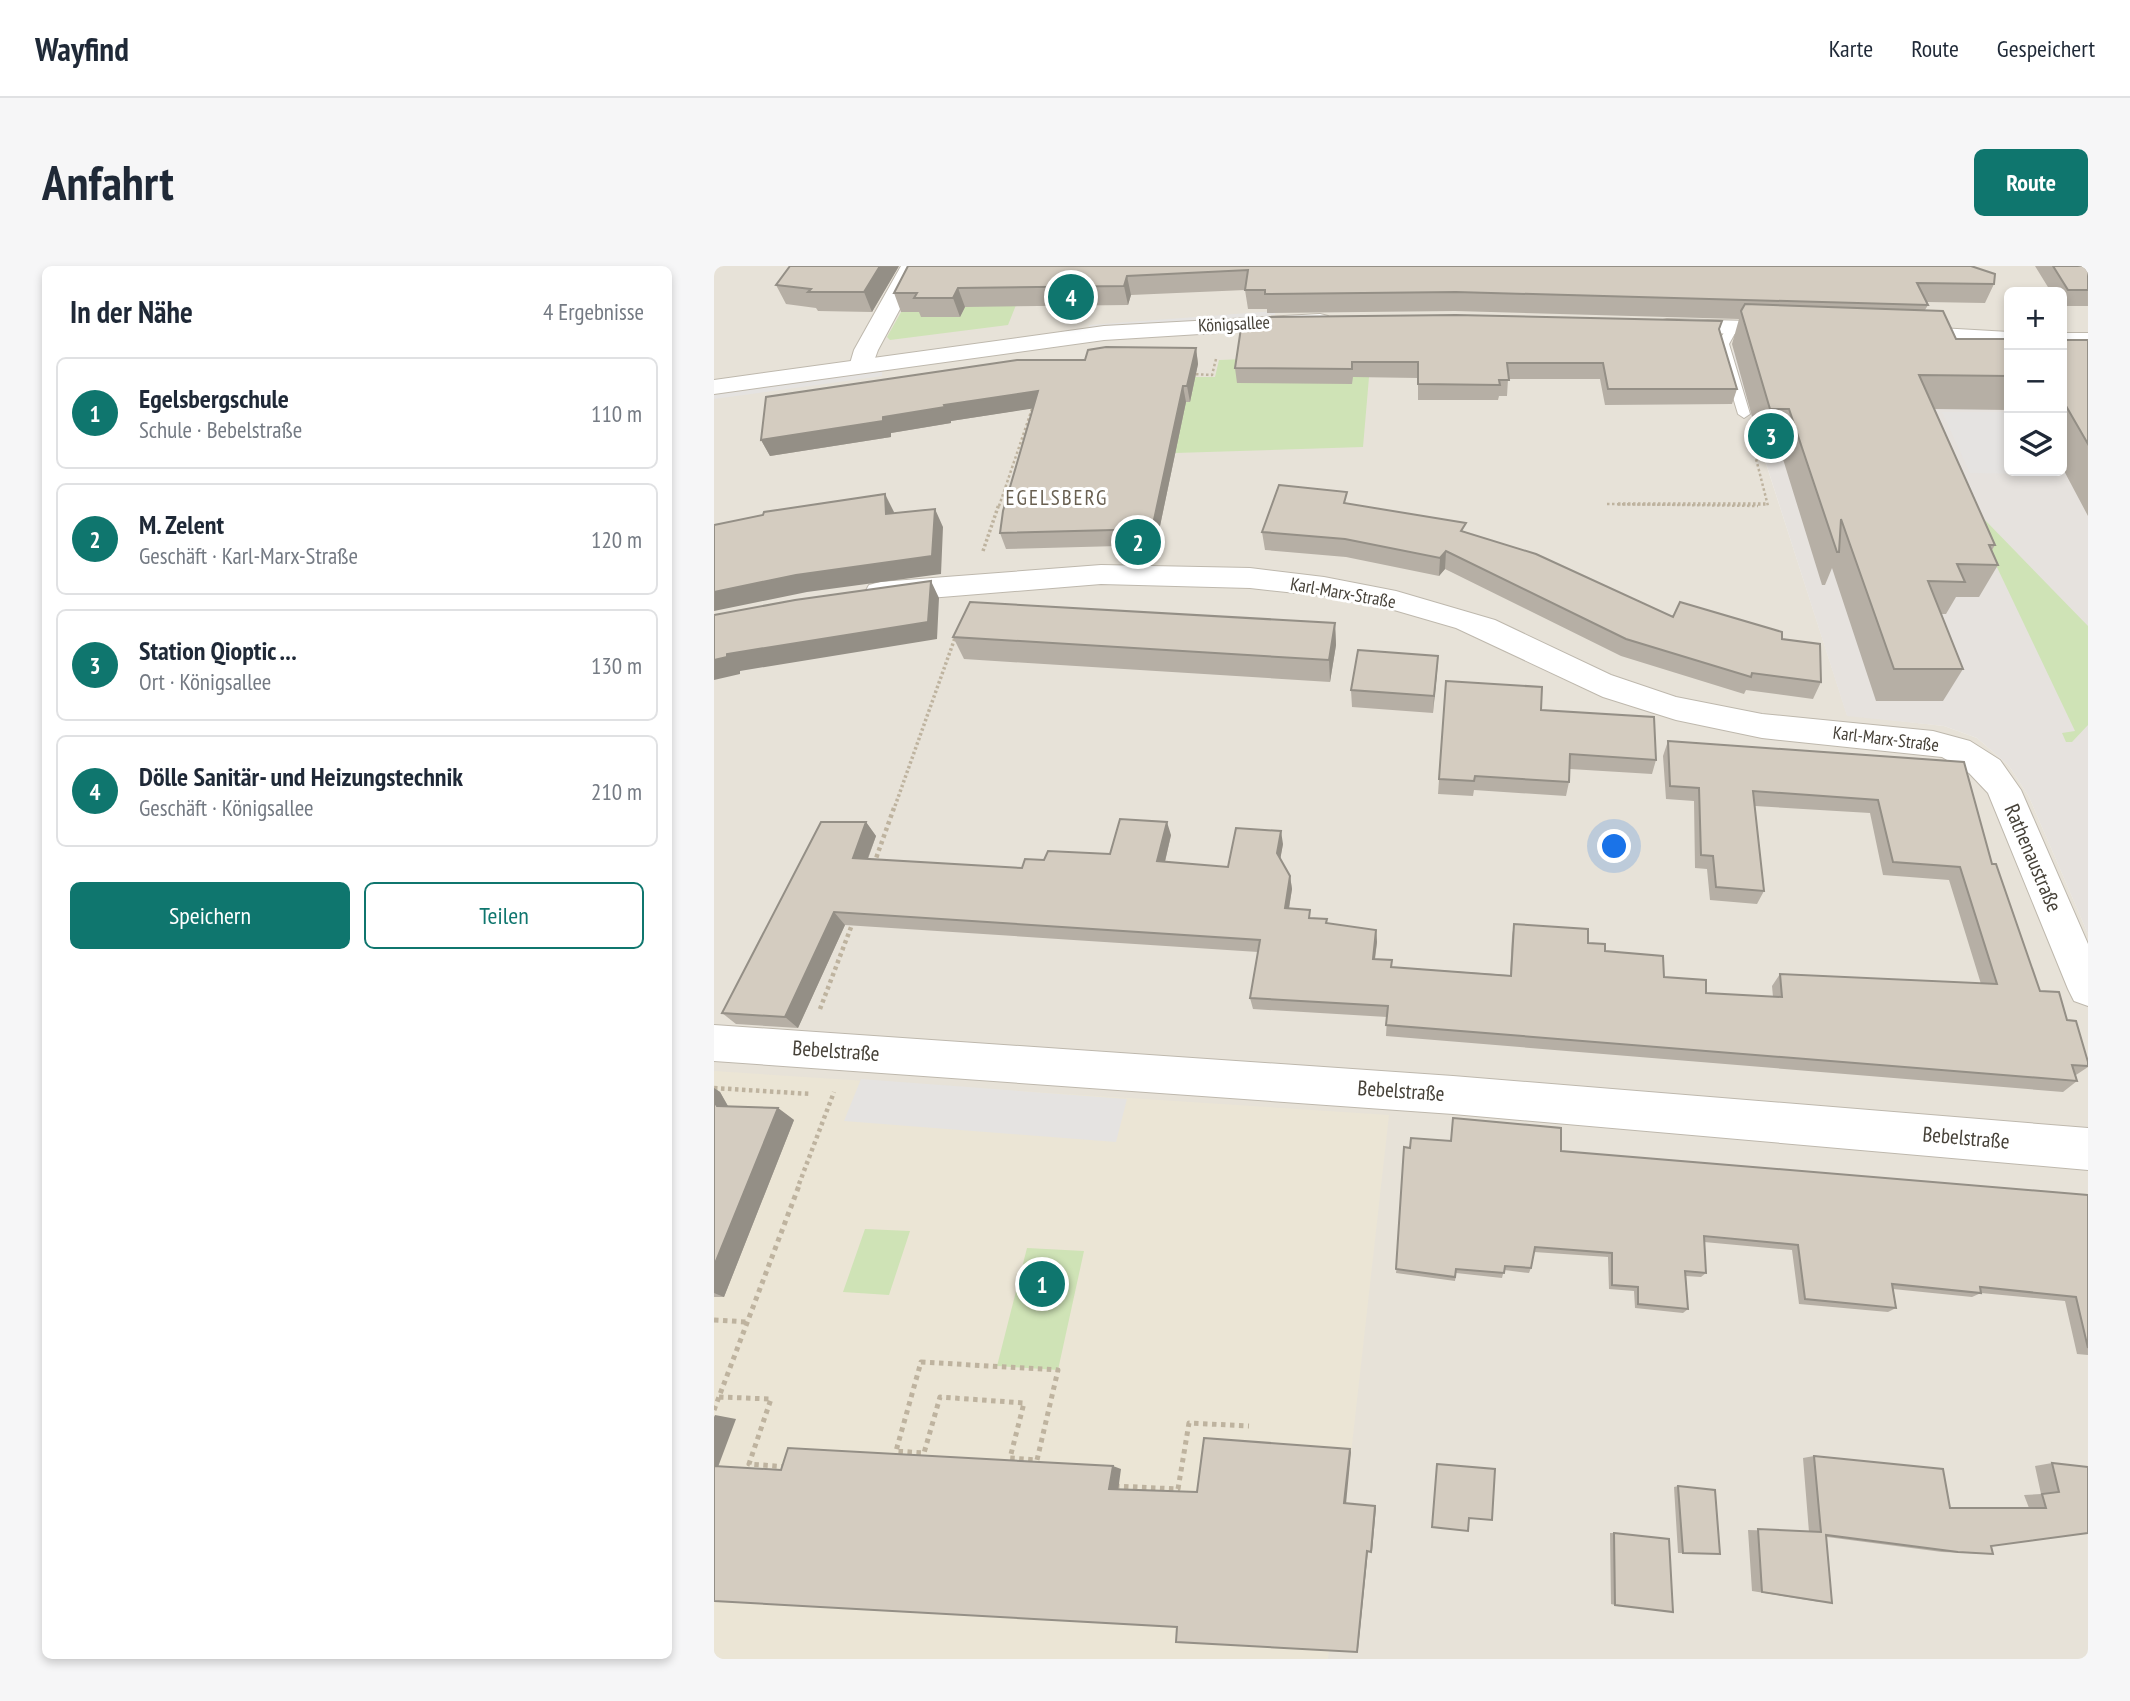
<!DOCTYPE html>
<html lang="de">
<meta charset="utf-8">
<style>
body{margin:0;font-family:"PT Sans Narrow",sans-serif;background:#f6f6f7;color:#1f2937}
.controls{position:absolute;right:21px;top:21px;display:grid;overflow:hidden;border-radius:10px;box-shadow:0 4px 10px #0003}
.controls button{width:63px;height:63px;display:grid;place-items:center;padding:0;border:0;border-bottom:2px solid #e0e1e3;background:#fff;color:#1f2937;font:35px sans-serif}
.you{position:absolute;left:901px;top:581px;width:24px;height:24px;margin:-18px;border:5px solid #fff;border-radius:50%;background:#1a73e8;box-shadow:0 0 0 10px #1a73e833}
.badge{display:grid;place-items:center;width:46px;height:46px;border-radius:50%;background:#0f766e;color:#fff;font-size:23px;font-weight:700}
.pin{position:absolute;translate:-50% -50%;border:4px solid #fff;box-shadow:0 2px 7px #0006}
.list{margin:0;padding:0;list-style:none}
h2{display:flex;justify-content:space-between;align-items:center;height:91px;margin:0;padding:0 28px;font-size:30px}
h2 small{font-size:23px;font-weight:400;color:#747a83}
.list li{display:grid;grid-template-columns:46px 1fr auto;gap:21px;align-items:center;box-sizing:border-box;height:112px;margin:0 14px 14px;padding:0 14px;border:2px solid #e0e1e3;border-radius:10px}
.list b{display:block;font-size:26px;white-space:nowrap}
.list p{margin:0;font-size:23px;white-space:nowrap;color:#747a83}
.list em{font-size:23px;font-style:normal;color:#747a83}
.actions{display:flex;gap:14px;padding:21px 28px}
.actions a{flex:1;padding:16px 0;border:2px solid #0f766e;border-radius:10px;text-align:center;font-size:24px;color:#0f766e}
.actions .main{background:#0f766e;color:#fff}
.icon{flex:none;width:38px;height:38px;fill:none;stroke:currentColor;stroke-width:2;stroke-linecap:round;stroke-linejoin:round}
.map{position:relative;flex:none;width:1374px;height:1393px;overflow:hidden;border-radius:10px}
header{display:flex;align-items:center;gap:42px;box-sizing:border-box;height:98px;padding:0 35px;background:#fff;border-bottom:2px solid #e0e1e3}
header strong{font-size:33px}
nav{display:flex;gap:38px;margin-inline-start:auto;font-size:24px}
.intro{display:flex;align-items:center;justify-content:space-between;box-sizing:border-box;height:168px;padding:0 42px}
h1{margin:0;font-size:49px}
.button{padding:18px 32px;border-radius:10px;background:#0f766e;color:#fff;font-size:24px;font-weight:700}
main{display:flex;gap:42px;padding:0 42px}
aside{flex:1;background:#fff;border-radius:10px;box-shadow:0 4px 10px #0003}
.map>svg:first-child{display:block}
.residential{fill:#e7e2d8}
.industrial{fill:#e6e2de}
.education{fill:#ebe5d5}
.green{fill:#cfe3b6}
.parking{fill:#e5e3e1}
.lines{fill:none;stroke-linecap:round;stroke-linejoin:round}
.service-casing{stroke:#beb8ad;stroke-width:2}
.minor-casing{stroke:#beb8ad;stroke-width:2}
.tertiary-casing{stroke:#beb8ad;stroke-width:2}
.path-far3{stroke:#beb39f;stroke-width:2.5;stroke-dasharray:2.5 2.5;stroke-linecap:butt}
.path-far2{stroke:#beb39f;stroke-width:3.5;stroke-dasharray:2.5 2.5;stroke-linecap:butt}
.path-far1{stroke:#beb39f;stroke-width:4.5;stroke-dasharray:3.5 3.5;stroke-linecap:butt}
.path{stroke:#beb39f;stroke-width:5;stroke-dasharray:4.5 4.5;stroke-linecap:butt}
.service{fill:#fff;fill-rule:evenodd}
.minor{fill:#fff;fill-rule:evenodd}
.tertiary{fill:#fff;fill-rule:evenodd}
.wall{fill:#b6afa5}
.shaded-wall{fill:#948f86}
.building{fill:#d4ccc0;stroke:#948f86;stroke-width:2}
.labels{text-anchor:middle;stroke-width:6;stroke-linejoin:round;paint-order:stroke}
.far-street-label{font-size:18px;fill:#464138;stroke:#fff}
.far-quarter-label{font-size:21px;letter-spacing:2px;fill:#685f50;stroke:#fff}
.street-label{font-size:21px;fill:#464138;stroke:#fff}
</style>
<header>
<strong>Wayfind</strong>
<nav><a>Karte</a><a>Route</a><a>Gespeichert</a></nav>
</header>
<div class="intro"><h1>Anfahrt</h1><a class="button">Route</a></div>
<main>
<aside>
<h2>In der Nähe<small>4 Ergebnisse</small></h2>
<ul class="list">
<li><span class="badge">1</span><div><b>Egelsbergschule</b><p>Schule · Bebelstraße</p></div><em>110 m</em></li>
<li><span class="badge">2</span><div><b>M. Zelent</b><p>Geschäft · Karl-Marx-Straße</p></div><em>120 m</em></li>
<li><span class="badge">3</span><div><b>Station Qioptic ...</b><p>Ort · Königsallee</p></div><em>130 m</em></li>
<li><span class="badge">4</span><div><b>Dölle Sanitär- und Heizungstechnik</b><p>Geschäft · Königsallee</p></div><em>210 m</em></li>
</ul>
<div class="actions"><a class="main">Speichern</a><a>Teilen</a></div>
</aside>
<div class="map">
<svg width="1374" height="1393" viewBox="0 0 1374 1393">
<rect width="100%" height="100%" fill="#f3f0e9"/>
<path class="residential" d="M0,0H1374V90L1348,89V26H1295V89L1016,86L1133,449L1230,460L1263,472L1295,500L1315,531L1374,668V1393H0Z"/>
<path class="industrial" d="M1016,85L1295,89V205H1348L1374,90V668L1315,531L1295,500L1263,472L1230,460L1133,450Z"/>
<path class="education" d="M0,805L675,849L614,1393H0Z"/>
<path class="green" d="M213,0L314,9L294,59L176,74L173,71Z
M657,88L649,181L461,187L337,111H501L505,94Z
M1260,253H1270L1374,360V459L1358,476H1352L1348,467L1361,465Z
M151,963L196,965L175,1029L129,1026Z
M313,982L370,985L344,1104L283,1100Z"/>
<path class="parking" d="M561,45V49L375,63V59Z
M168,105V110L0,133V129Z
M1228,146H1295V205H1348V147L1374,209L1256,207Z
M147,813L413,833L402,876L130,855Z"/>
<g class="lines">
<g class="service-casing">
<path id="service" d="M1018,58L1024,62L1015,78L1036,148L1030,152L1024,148L1003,78L1014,60Z"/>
</g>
<g class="minor-casing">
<path id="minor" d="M187,0H209L164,84L156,106H138L135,101L140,84Z
M387,299L536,302L610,311L682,325L781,354L897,409L962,431L1048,448L1219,465L1256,475L1286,494L1307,524L1374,678V740L1360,735L1354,723L1274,527L1255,507L1228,491L1048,472L962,454L889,431L742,362L680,344L610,330L536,322L387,318L166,336L155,333L151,326L155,319L166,316Z
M0,759L739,810L1374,862V904L739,848L0,795Z"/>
</g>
<g class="tertiary-casing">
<path id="tertiary" d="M606,48L614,50L618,55L614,60L390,74L0,128V114L390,60Z
M953,53L1075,56L1083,58L1087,63L1083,68L1075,70L945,65L941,60L945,55Z
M1191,60L1295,66V80L1183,72L1179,67L1183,62Z
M1348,67H1374V81H1348Z"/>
</g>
<path class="path-far3" d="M477,108L498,109L502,93
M1036,169L1054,240
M893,238L1044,240
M285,240L320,137"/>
<path class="path-far2" d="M904,238H1054
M269,285L285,238
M181,540L242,369"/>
<path class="path-far1" d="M160,598L181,539
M106,743L139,656
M0,822L97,828
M85,918L120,826"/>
<path class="path" d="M0,1054L33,1056
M207,1096L344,1104L323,1194L296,1192L310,1137L226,1131L210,1187L182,1185Z
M5,1131L57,1133L35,1198L74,1201
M0,1144L86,917
M401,1220L464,1223L475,1157L535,1160"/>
<use href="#service" class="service"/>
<use href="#minor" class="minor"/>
<use href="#tertiary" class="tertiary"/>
</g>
<path class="wall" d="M185,0L158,46L104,45L102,42L72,38L62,19Z
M194,0H1257L1280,18L1271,37L1213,36L1214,39L1211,44L1242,73H1295V144L1220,143L1281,279L1278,284L1284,299L1265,331H1242L1232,348H1227L1249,403L1229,435H1162L1118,302L1111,319H1108L1064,177L1045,176L1018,78L1025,53L741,45L553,47V43H534L531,24L417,29L414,39L251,41L246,51H207L205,46H187L180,27Z
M1321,0H1374V40H1348V26H1337Z
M1008,55L1005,66L1023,123L1018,138L891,139L886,113H794L793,130H785L784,134H704V112L639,111L638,118L523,117L521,102Z
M1348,74H1374V250L1348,201Z
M482,82L484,98L476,136H472L442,279L292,283L286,267L319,142L237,155V157L177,167V171L56,190L47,174L371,94Z
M633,238L752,266L959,351L1068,373L1107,416L1099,433L1032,424L1030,428L907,390L731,303L725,310L632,291L551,284L548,266Z
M621,357L622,379L616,416L250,393L239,371Z
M724,390L719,447L638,441L637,424Z
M732,415L827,444L942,494L938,508L856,503L855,516L852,530L760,524L759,530L724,528Z
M954,475L1250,496L1278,598L1326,725L1353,754L1374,796V801L1362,809L1363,815L1349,826L672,770L673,751L539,743L536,732L544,686L131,659L84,762L22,758L8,747L152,556L162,570L154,593L308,602L330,594L396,588L457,569L451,596L514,601L569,578L566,593L576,610L578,623L575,642L597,652L613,653V657L662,664L663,676L661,694H678V701L796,709L798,670L800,658L874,677L950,711L992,727L1059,731L1058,720L1066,708L1267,718L1235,614L1169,609L1156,547L1041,540L1050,625L1043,638L996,634L993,603L981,602L980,535L952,533L949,490Z
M0,822L6,826L14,840L64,842L80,854L10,1031H0Z
M696,882L847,885L1374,929V1089L1363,1088L1351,1035L1267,1027L1258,1031L1179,1023L1182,1042L1174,1046L1085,1038L1078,984L990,976L992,1007L987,1011L972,1010L974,1043L969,1047L921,1042L920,1025L895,1023L894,991L820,986L817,1002L815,1007L790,1004L788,1012L742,1007L741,1015L682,1007Z
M1100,1190L1236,1242H1315L1310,1229L1327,1228L1321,1200L1338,1197L1374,1267L1277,1280L1279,1288L1228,1286L1113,1271L1106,1336L1038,1325L1034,1264L1095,1266L1089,1192Z
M964,1220L1006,1288L964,1287L960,1221Z
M896,1267H900L901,1339L897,1338Z"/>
<path class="shaded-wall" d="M166,0H185L158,46L150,26Z
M413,10L417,29L414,39L410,20Z
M244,22L251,41L246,51L239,32Z
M482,82L484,98L476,136L473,120Z
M469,120L472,136L442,279L438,263Z
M324,125L329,141L237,155V157L177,167V171L56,190L47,174L230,139Z
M171,228L180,246V266L172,248Z
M221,243L229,261L227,308L93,326L0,345V326Z
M732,285L731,303L725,310L726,292Z
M217,315L225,332L223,373L26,405V408L0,414V394L13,388Z
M621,357L622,379L616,416L615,394Z
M724,390L723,407L719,447L720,430Z
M152,556L162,570L149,605L139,592Z
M453,556L457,569L448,608L443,595Z
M567,565L569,578L565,600L563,587Z
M576,610L578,623L573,654L571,642Z
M120,646L131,659L84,762L71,751Z
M662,664L663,676L659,705V693Z
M0,822L6,826L20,851L3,840L0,835Z
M64,842L80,854L10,1031L0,1027V1000Z
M1,1149L22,1153L4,1201H0V1151Z
M636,1183L637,1186L632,1238L630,1237Z
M399,1200L407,1203L404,1225L395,1223Z
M661,1240L662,1242L658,1286H657Z
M653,1285H654L644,1383L643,1386Z"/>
<path class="building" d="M76,0H166L150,26H94L97,23L62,19Z
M194,0H1257L1281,8L1280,18L1203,17L1214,39L742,26L551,28V24H531L534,4L413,10L410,20L244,22L239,32H200L203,27H180Z
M1339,0H1374V24H1354Z
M1031,38L1229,45L1242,73H1295V110L1205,109L1281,279H1275L1284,299L1243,298L1251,316L1214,315L1249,403H1180L1127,253L1125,286H1123L1075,143H1056L1027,45Z
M742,49L1008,55L1005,63L1023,123H894L889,97H793L795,114H785L786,119L704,118V96H638V103L521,102L527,62L553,58V51Z
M1348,74H1374V178L1348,133Z
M392,81L482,82L473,120H469L438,263L286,267L289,245L324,125L230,139L231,141L169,151V155L47,174L52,131L303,94H371L374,84Z
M565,219L633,226L630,237L752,257L747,265L822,288L959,351L966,336L1068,366V373L1106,378L1107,416L1038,407L1037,411L912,373L732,285L726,292L631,273L548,266Z
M171,228L172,248L221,243L218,290L82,309L0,326V259L49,249L50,246Z
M217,315L214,356L13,388V391L0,394V349L81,334Z
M256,336L621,357L615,394L239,371Z
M644,384L724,390L720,430L637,424Z
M732,415L828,421L827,444L940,451L942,494L856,488L855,516L761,510L760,515L725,513Z
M954,475L1250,496L1278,598H1282L1326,725L1345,726L1353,754L1362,755L1374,796V800L1358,799L1363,815L672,759L674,740L536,732L546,674L120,646L71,751L8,747L107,556H152L139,592L308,602L311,593L330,594L334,585L396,588L406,553L453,556L443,595L514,601L522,562L567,565L563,587L576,610L571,642L596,644L595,652L613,653L612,657L662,664L659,693L678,694L677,701L797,710L800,658L874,663V677L891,678V685L949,690L950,711L992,714V727L1068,731L1066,708L1283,718L1246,601L1179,596L1164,534L1039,525L1050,625L1002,621L999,590L987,589L985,522L956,520Z
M0,835L3,840L64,842L0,1000Z
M739,852L847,862V885L1374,929V1082L1362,1031L1266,1021L1267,1027L1178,1018L1182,1042L1091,1033L1084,979L990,970L992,1007L971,1005L974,1043L924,1038V1021L898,1019V987L821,981L817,1002L791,1000L790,1007L742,1003L741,1011L682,1003L690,881L696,882L697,872L737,875Z
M490,1172L636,1183L630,1237L661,1240L657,1286L653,1285L643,1386L462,1376L463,1361L0,1335V1200L67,1204L74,1182L399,1200L395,1223L483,1226Z
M1100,1190L1229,1203L1236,1242H1332L1328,1228L1345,1226L1338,1197L1374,1201V1267L1277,1280L1279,1288L1244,1286L1112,1269L1118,1337L1048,1326L1044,1263L1107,1266Z
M723,1198L781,1203L778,1254L755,1252L754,1265L718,1261Z
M964,1220L1001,1224L1006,1288L969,1287Z
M900,1267L955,1273L959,1346L901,1339Z"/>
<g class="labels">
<g class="far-street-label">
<text transform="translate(520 58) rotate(-3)" y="6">Königsallee</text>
<text transform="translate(629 327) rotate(10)" y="6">Karl-Marx-Straße</text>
<text transform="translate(1172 473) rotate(7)" y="6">Karl-Marx-Straße</text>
</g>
<g class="far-quarter-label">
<text x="343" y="239">EGELSBERG</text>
</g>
<g class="street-label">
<text transform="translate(1319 592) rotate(67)" y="7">Rathenaustraße</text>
<text transform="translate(122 785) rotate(4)" y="7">Bebelstraße</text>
<text transform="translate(687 825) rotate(4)" y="7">Bebelstraße</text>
<text transform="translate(1252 872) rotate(5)" y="7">Bebelstraße</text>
</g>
</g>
</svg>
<div class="controls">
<button>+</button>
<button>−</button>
<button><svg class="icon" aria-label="layers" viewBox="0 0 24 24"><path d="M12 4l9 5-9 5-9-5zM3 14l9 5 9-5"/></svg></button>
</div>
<div class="you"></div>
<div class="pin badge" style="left:328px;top:1018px">1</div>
<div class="pin badge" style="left:424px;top:276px">2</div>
<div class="pin badge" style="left:1057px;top:170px">3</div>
<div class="pin badge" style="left:357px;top:31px">4</div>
</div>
</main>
